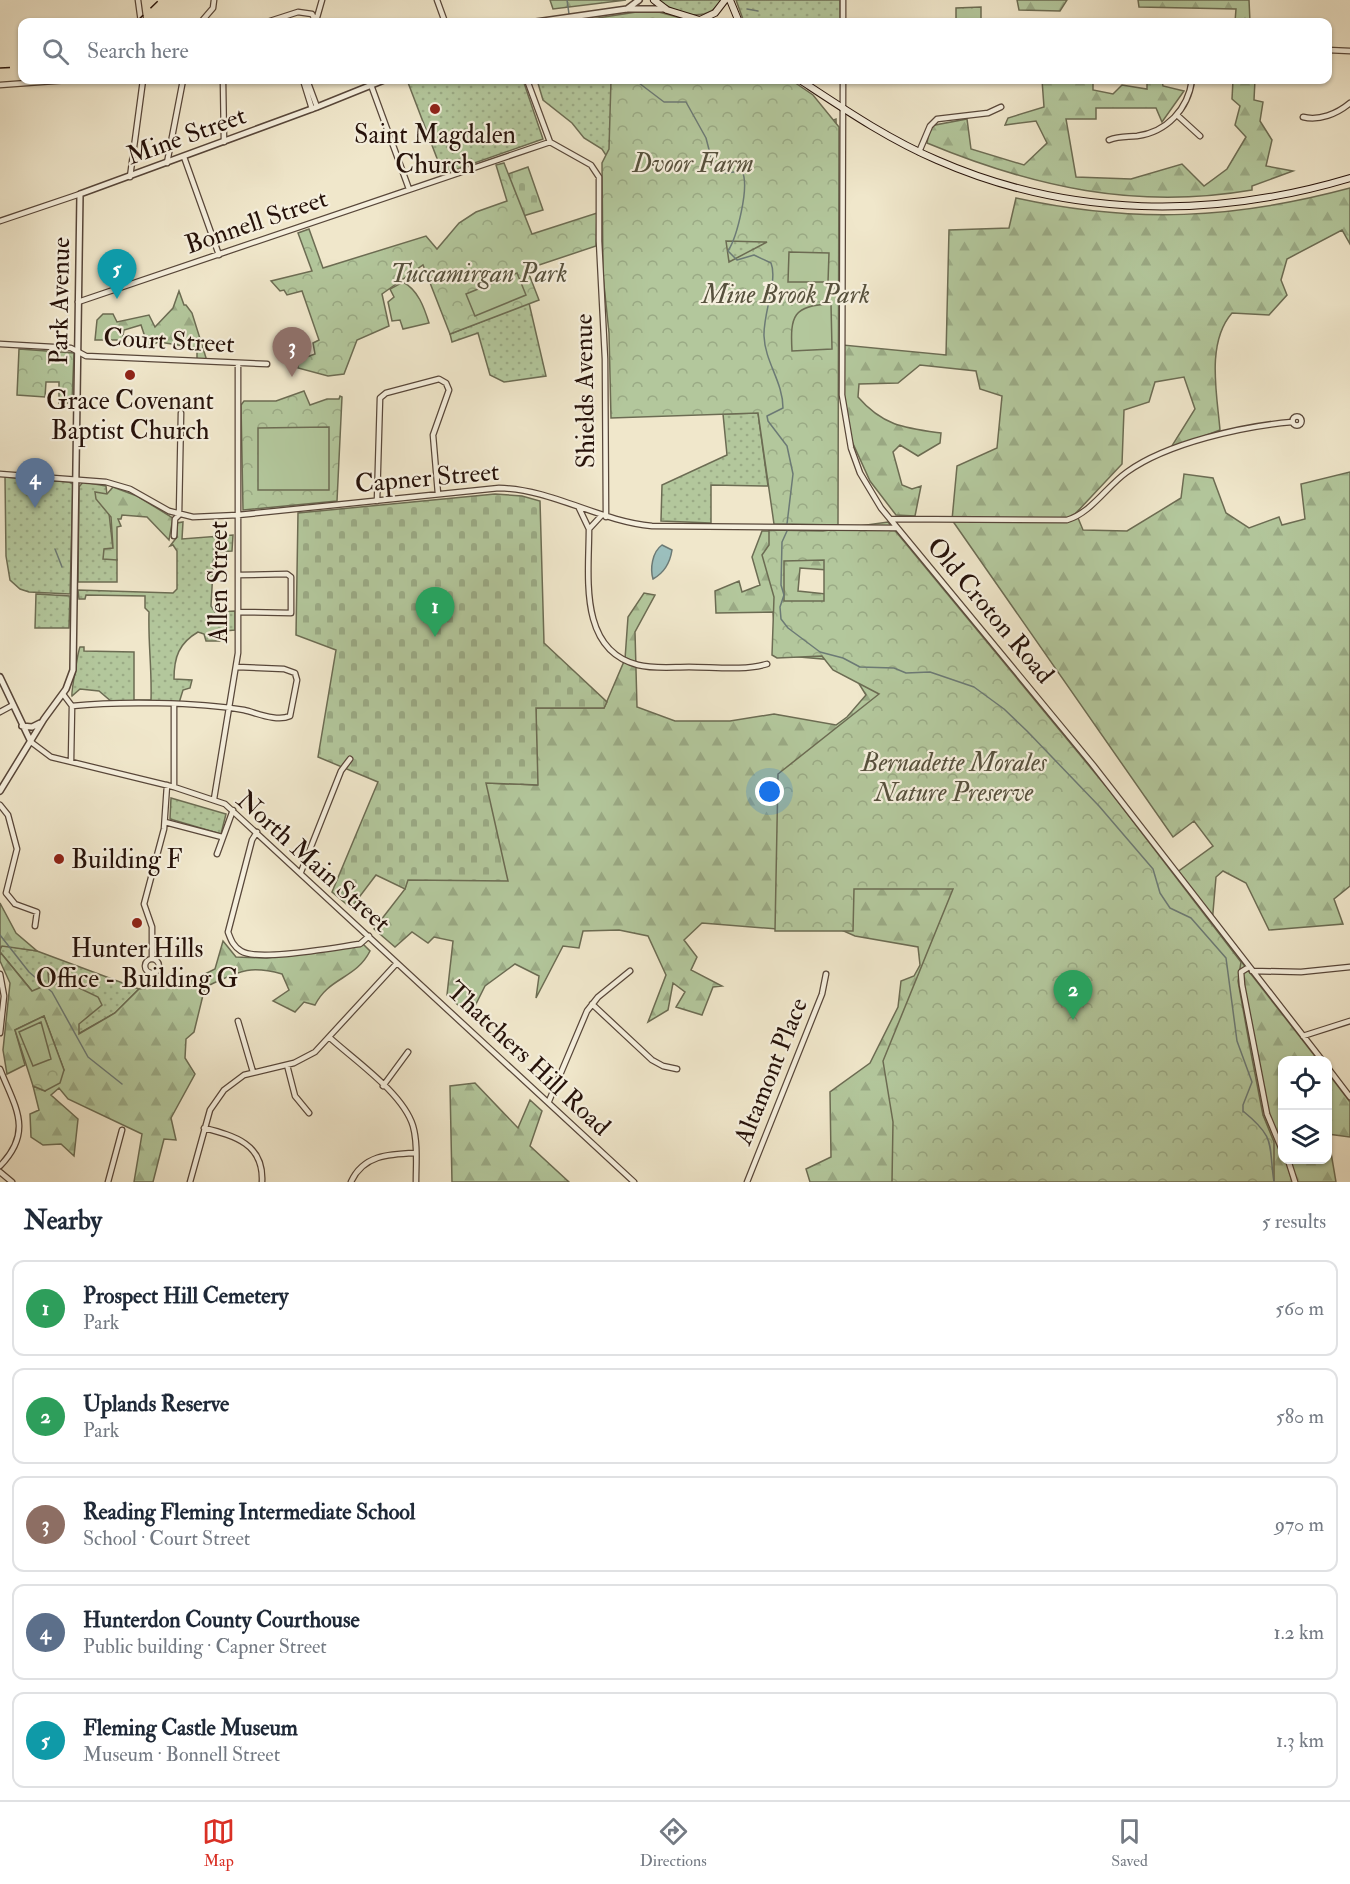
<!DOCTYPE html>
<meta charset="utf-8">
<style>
body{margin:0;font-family:"IM FELL Double Pica",serif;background:#f2f2f3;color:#1f2937}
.controls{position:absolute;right:18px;bottom:18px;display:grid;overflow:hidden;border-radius:12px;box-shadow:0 2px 4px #0004}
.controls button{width:54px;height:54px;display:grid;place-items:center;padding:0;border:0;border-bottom:2px solid #e0e1e3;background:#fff;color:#1f2937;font:30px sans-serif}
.you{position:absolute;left:770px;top:792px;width:21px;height:21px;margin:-15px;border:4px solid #fff;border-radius:50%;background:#1a73e8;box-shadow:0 0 0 9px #1a73e833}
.badge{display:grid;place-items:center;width:39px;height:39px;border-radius:50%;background:#d93025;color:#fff;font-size:20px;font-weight:700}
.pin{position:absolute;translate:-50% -50px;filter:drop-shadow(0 2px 3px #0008)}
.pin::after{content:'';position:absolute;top:32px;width:21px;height:18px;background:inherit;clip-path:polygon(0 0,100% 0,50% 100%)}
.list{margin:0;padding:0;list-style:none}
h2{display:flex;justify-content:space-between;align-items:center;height:78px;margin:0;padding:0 24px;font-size:26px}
h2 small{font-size:20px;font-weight:400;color:#747a83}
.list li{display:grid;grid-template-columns:39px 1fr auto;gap:18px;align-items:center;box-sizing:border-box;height:96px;margin:0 12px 12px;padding:0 12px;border:2px solid #e0e1e3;border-radius:12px}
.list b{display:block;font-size:22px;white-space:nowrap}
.list p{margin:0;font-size:20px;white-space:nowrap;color:#747a83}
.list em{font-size:20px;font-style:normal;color:#747a83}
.icon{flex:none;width:33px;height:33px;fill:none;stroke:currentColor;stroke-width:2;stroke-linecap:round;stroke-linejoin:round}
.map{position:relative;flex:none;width:1350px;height:1182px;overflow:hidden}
.search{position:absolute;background:#fff;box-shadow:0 2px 4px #0004;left:18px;right:18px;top:18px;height:66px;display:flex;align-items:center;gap:15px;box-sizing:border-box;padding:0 21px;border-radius:12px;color:#747a83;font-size:22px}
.sheet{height:618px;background:#fff}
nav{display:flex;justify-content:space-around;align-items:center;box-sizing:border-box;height:84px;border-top:2px solid #e0e1e3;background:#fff;font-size:16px;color:#747a83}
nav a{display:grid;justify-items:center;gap:3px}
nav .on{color:#d93025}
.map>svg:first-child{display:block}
.grass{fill:url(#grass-dots);stroke:#6c6c53;stroke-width:1.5}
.forest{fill:url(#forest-firs);stroke:#6c6c53;stroke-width:1.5;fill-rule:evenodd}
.cemetery{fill:url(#cemetery-stones);stroke:#6c6c53;stroke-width:1.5}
.park{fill:url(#park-crowns);stroke:#6c6c53;stroke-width:1.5;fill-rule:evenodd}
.pitch{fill:#b3c79c;stroke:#6c6c53;stroke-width:1.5}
.water{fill:#9bbfbd;stroke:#6c7a75;stroke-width:1.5}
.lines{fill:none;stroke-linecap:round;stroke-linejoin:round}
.stream{stroke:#6c7a75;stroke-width:1.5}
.minor-casing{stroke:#58473a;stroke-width:7}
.tertiary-casing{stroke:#58473a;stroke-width:8}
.secondary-casing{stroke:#26120a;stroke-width:8}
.minor{stroke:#f5efdd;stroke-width:4.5}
.tertiary{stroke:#f5efdd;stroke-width:5}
.secondary{stroke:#f5efdd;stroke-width:6}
.rail{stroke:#26120a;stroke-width:1.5;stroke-dasharray:10 10;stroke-linecap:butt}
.poi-dot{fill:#8f2418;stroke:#f5efdd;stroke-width:2}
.labels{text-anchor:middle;stroke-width:4.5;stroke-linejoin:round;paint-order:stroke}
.poi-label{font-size:26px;fill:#26120a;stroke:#f5efdd}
.street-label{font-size:26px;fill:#26120a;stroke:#f5efdd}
.park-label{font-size:26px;font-style:italic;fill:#57513d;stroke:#f5efdd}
</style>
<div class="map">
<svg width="1350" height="1182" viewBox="0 0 1350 1182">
<defs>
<pattern id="grass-dots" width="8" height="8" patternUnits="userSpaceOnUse" patternTransform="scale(1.5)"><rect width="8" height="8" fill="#b3c79c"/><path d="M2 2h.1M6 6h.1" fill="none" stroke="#9aaa85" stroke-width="1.8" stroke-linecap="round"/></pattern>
<pattern id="forest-firs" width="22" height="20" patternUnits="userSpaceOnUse" patternTransform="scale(1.5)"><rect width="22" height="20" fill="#b3c79c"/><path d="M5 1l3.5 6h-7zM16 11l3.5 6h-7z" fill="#9aaa85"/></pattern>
<pattern id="cemetery-stones" width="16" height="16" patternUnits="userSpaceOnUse" patternTransform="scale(1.5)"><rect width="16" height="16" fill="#b3c79c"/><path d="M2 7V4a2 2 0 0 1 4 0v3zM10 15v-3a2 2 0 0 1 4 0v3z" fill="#9aaa85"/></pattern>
<pattern id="park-crowns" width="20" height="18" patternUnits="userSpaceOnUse" patternTransform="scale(1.5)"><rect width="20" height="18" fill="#b3c79c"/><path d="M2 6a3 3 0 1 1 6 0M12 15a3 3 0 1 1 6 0" fill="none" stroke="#9aaa85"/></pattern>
</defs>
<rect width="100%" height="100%" fill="#f0e7cb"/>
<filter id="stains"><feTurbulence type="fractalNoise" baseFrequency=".00333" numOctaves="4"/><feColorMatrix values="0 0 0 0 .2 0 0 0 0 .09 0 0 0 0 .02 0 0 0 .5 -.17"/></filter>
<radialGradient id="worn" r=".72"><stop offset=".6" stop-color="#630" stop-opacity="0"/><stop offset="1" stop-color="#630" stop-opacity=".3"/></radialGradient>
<path class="grass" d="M658,0H722C707,24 678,15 658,0Z
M736,0H840V22H744Z
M407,80H523L543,139L443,174Z
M537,80H645L783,139L836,119L838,242H768L727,264L611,163L602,149L584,138L572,123L543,100Z
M529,303L546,376L504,382L490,375L478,333L452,342L450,334Z
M758,413L768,486L711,485V523L661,521L662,485L727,455L723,414Z
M5,477L69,482L73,484L70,594L29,592L20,589L10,580L6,556Z
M83,482L106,486L113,549L117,560V582H78L79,487Z
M183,522L182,539L233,535L232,551L214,552L211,606L215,612L235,611V630L224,631L220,641H206L204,634L198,632C179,643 174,657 174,679L192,680L190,688L183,690L179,703L112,702L99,691L80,689L72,696C71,694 78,651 80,647H84V651L134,652V700H151C152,667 148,644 149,612L145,608V596L86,595L85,599H79L78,590L173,593L177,589V551L173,545L170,546L177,537V523Z
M36,594L70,596L69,628H35Z
M171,798L226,814L221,834L170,819Z
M1,945L37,951L139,989L115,1013L78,1034L32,991L0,952Z"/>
<path class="forest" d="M550,0H626L553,9Z
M1017,0H1067L1060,11L1019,10Z
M1138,0H1249L1250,22H1235L1236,9L1139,7Z
M1042,80H1093V90L1113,94L1122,85L1147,89V80H1162L1163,86L1184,91L1162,122L1156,108H1096V119H1066L1076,177L1131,179L1182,164L1204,186L1227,169L1246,137L1235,125L1240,106L1232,99L1233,80H1255L1254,100L1263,102L1260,121L1272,140L1266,166L1293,171L1252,186V190C1136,210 1033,187 927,143L930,126L967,119L971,149L1024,165L1047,143L1036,121L1005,125L1008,118L1044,107Z
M1350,188V244L1342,230L1287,259L1281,280L1287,295L1269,315L1232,313C1206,343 1217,394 1220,430L1170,449L1195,409L1184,377L1155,382L1149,402L1124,410L1122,464L1076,513L1083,530L1127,531L1181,498L1184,474L1213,478L1226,513L1249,528L1279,517L1282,525L1305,519L1301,484L1350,472V886L1334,899L1343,924L1269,930L1246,883L1223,871L1216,877L1212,924L1318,1060H1282V1160H1328V1135L1336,1182H810L806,1169L831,1157L830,1092L870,1063L898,1007L901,981L914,976L920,965L918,947L855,936L810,916L790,930L702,923L684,940L697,957L691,970L722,986L713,987L702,1015L676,1007L685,992L673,983L668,1010L648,1022L666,975L648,936L619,930L583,931L579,948L563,946L536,998L539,976L515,964L485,986L470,1016L447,995L453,941L434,937L428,943L412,932L395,947L374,929L405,889L407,880L486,783L537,785L536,708H604L625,659L628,617L644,593L655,595L635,632L637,707L675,721H730L774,714L836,725L847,717L866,695L845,661L777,655L773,612L716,613L715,591L739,581L742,592L760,585L752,557L762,531H801L1173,875L1213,846L1194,821L1173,837L952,520L957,466L997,448L1002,396L980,389L976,371L920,365L898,383L859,384L858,397C883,426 905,428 941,433L940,443L918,456L900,445L893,452L902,485L912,489L921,486L915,516L896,515L870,481L845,426L843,345L946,355L949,230L1009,228L1016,198C1135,224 1234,219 1350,188ZM800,568L828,570L826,594L798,591Z
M179,291L184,305H186L192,313L207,361H197V348L159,342L148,346L141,325L124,330L121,345V340H95L97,320L103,314H113L117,322L149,315L155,327L173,308Z
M113,487L137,496L173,518L169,540L147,517L122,515L121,519H118L121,526L117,527V560L103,559L104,549L113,548L111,517L96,499L95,492L107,494Z
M0,903L16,933L37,951L2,946L0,949Z
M223,941L236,957L267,958L363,944L370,951C356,979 329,977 315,1005L304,1002L295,1012L273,1001L289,990L282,974C246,964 237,973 205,987L194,1032L186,1039L185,1058L195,1074L171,1118L176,1140L164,1139L153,1182H134L142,1134L68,1099L59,1088L51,1095L78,1119L74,1156L61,1144L43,1145L31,1137L30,1114L39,1110L33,1086L45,1091L64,1070L44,1016L15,1030L25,1065L7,1074L3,1050L10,983L0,961V952L32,991L49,984L48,973L98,997L102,1005L79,1024V1034L115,1013L139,989L187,983L215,969Z
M1328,1073L1350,1102V1137L1328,1134Z
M475,1083L518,1128L530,1100L542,1111L530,1146L569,1182H452L450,1086Z"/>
<path class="cemetery" d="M528,167L543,210L523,216L508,174Z
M495,494L522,496L540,501L544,643L607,702L604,708H536L538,785L486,783L508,881L408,880L405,889L376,875L351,908L332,892L378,782L318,757L336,650L296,635L298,513Z"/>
<path class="park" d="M981,7V22H956V8Z
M643,11H655L696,22H572Z
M611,80H791L813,95L839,127L838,525L774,524L758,413L611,418L609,333L603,275L602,163L609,149ZM726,241L766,242H767L729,262Z
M504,163L532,234L597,213L596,246L527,269L539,300L450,334L423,265L382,294L389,326L357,340L344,374L328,376L298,368V360L315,354L313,343L319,340L302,291L287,295L284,290L280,291L271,281L312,271L298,233L309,229L323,268L426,236L437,249L459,223L476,212L507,201L496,165Z
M19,349L74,353L72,403H59V382H46L45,397L17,395Z
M304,391L310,405L327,399H339L340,396L342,397L337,501L243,510L241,405L244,401H276Z
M888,522L1109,790L1241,962L1238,981L1251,1053L1263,1115L1274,1142V1182H892L893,1122L883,1061L953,889H854L853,931H775L778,774L879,694L833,670L822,656L777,658L772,655L774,597L762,555L769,545V530L823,531ZM824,560V601H784V561Z
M44,1016L64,1070L60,1083L45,1091L33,1086L15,1030Z"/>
<path class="pitch" d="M789,252L829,253L828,282H788Z
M517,273L526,295L475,316L466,294Z
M403,282C418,290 424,307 429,323L403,329L400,320L392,321L388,302L394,297L390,289Z
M831,304L832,349L792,351C790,316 793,305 831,304Z
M329,427V490H258V428Z
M41,1022L51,1059L33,1066L19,1032Z"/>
<path class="water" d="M662,545L672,550C670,563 664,573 653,579C650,569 652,552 662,545Z"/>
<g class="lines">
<path class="stream" d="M567,0L569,14
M747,9L758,11
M635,80L664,102H686L706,138L713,165L726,173L742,171C750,186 737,237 728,251L737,260L754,255L771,263C778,280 763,314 764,336C765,362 783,382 783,408L767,416L768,421L787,446L793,474L787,524
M787,531L782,542L781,585L784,595L780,607L781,619L788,628L820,652L843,658L860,667L894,668L906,673L930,672L974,687L1004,709L1027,731L1099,806L1153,869L1160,893L1170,908L1191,918L1226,958L1237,1041L1252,1082L1243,1105V1112
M55,549L62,567
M0,935L29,972L52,992L88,1057L122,1084
M1243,1111C1277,1139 1268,1143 1274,1182"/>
<g class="minor-casing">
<path id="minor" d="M138,0L141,22
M437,0L445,22
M316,21L322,0
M201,22L213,8L214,0
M267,22L298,12L312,14L316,22
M843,22V0
M1328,50L1350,51
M223,80L224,142
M303,80L312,109
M307,80L317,107
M527,80L550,142L591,165L599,177V241L605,359L606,517
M843,80L842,395L851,448L860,473L881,508L1093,765L1322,1060
M0,85L68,80
M371,85L409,189
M1177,115L1200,136
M1303,117C1319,121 1337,114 1350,103
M1109,140C1119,136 1126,137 1137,136C1167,132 1188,109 1192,80
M919,152L930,126L937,119L988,113L1001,107
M184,157L219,255
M167,163L183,80
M130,177L143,80
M0,221L80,194
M78,302L550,142
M0,344L71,348L86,356L267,364
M1292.5 421a4.5 4.5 0 1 1 9 0a4.5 4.5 0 1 1-9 0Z
M0,474L106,482L130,489L169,511L193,517L238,515L499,488C552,489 599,521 652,526L897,528
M377,501L380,398L386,393L439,379L446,383L449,390L433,435L438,494
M579,508L589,529
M601,516L589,529C589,576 578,650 638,665C654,669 672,667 689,667C714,667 743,671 767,664
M890,519L1067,520C1091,513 1107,486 1127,472C1167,443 1244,426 1292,422
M174,536L175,519L179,515L181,413
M238,575L287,574L291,577V613L238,612
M63,694L72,706L71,761
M72,706C119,701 197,702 244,710C257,713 277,722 290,716L297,680L295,673L284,669L237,667
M0,712L13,705
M31,742L51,757L174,787L225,804L634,1182
M174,787V705
M214,799L238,653V363
M0,805L8,815L17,849L6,893L15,904L37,912L35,926
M165,822L222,837
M257,832L252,840L228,932C231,940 233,946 241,951C258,962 337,947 360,944L369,936
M217,854L233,810
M301,872L341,771L350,759
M145 966a7 7 0 1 1 14 0a7 7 0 1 1-14 0Z
M152,959V927L144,904L164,829L167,785
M1249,967L1241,972L1242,985L1267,1114L1282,1150
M1252,971L1301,972L1350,967
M0,974L4,996L0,1033
M592,1004L652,1060L663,1066L677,1069
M238,1021L253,1072
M1303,1036L1350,1021
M329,1037C354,1060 403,1093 413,1126C418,1143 416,1164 416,1182
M287,1065L295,1096L309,1113
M1328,1068L1350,1097
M0,1069C15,1107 34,1131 0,1166
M383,1086L408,1052
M549,1101L587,1011L598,997L630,971
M204,1128C235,1136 264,1144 262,1182
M1288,1160L1295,1182
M0,1172L12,1182
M108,1182L122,1130
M190,1182L210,1110L224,1090L244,1075L294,1063L315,1052L397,963
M351,1182C363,1155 389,1154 415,1153
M747,1182L822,994L826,974"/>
</g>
<g class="tertiary-casing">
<path id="tertiary" d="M627,9L639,0
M536,22L627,9H665
M0,677L31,742
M22,726L32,727L40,723
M0,791L44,719L66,689L73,670L80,194L317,107L384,80"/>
</g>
<g class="secondary-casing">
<path id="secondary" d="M654,0L667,10L706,22
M730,0L739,22
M700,20L715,13L725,0
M800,80C844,109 888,139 937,160C1069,218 1213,219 1350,178"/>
</g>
<use href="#minor" class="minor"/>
<use href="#tertiary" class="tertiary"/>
<use href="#secondary" class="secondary"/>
<path class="rail" d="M136,22L159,0
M0,68L22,67"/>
</g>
<g class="poi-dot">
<circle cx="435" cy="109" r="6"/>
<circle cx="130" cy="375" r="6"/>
<circle cx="59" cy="859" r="6"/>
<circle cx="137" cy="923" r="6"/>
</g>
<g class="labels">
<g class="poi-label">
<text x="435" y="143">Saint Magdalen<tspan x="435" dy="30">Church</tspan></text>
<text x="130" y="409">Grace Covenant<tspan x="130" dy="30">Baptist Church</tspan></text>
<text x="71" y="868" text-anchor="start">Building F</text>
<text x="137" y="957">Hunter Hills<tspan x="137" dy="30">Office - Building G</tspan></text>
</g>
<g class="street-label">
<text transform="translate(186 135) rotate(-20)" y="9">Mine Street</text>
<text transform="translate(256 221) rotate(-19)" y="9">Bonnell Street</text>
<text transform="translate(59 301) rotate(-89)" y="9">Park Avenue</text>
<text transform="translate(169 340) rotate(3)" y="9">Court Street</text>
<text transform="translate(584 391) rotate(-91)" y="9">Shields Avenue</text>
<text transform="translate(427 477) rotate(-5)" y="9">Capner Street</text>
<text transform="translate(218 582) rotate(-90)" y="9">Allen Street</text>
<text transform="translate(991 610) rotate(50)" y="9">Old Croton Road</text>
<text transform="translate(314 861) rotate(42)" y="9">North Main Street</text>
<text transform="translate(529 1058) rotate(43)" y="9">Thatchers Hill Road</text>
<text transform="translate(770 1071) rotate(-68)" y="9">Altamont Place</text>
</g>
<g class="park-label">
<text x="693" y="172">Dvoor Farm</text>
<text x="479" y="282">Tuccamirgan Park</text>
<text x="786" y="303">Mine Brook Park</text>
<text x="954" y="771">Bernadette Morales<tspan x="954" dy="30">Nature Preserve</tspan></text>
</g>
</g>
<rect width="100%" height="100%" filter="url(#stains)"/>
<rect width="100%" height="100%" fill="url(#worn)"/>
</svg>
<div class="controls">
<button><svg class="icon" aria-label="locate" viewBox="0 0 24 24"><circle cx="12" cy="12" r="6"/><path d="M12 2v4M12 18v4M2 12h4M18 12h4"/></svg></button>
<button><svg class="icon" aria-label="layers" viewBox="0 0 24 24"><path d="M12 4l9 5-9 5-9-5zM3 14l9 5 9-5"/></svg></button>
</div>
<div class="you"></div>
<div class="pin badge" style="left:435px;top:637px;background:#2e9e5b">1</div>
<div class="pin badge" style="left:1073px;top:1020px;background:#2e9e5b">2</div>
<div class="pin badge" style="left:292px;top:377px;background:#8d6e63">3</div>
<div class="pin badge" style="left:35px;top:508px;background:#5c6f8a">4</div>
<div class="pin badge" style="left:117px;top:299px;background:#0f9aa8">5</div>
<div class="search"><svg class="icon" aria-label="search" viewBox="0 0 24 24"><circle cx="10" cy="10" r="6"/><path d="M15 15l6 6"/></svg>Search here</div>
</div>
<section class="sheet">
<h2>Nearby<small>5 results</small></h2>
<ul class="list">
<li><span class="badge" style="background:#2e9e5b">1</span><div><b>Prospect Hill Cemetery</b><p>Park</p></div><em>560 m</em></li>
<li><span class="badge" style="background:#2e9e5b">2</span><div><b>Uplands Reserve</b><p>Park</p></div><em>580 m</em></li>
<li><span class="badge" style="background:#8d6e63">3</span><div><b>Reading Fleming Intermediate School</b><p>School · Court Street</p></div><em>970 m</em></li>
<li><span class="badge" style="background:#5c6f8a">4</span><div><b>Hunterdon County Courthouse</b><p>Public building · Capner Street</p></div><em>1.2 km</em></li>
<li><span class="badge" style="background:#0f9aa8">5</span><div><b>Fleming Castle Museum</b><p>Museum · Bonnell Street</p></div><em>1.3 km</em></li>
</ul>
</section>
<nav>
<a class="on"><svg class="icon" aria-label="map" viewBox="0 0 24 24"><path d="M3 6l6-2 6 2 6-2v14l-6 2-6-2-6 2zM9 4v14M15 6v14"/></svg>Map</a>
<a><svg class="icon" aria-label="directions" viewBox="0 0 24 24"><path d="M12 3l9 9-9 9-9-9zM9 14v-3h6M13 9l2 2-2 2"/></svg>Directions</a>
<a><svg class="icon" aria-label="saved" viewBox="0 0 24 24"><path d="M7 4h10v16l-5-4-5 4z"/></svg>Saved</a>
</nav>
